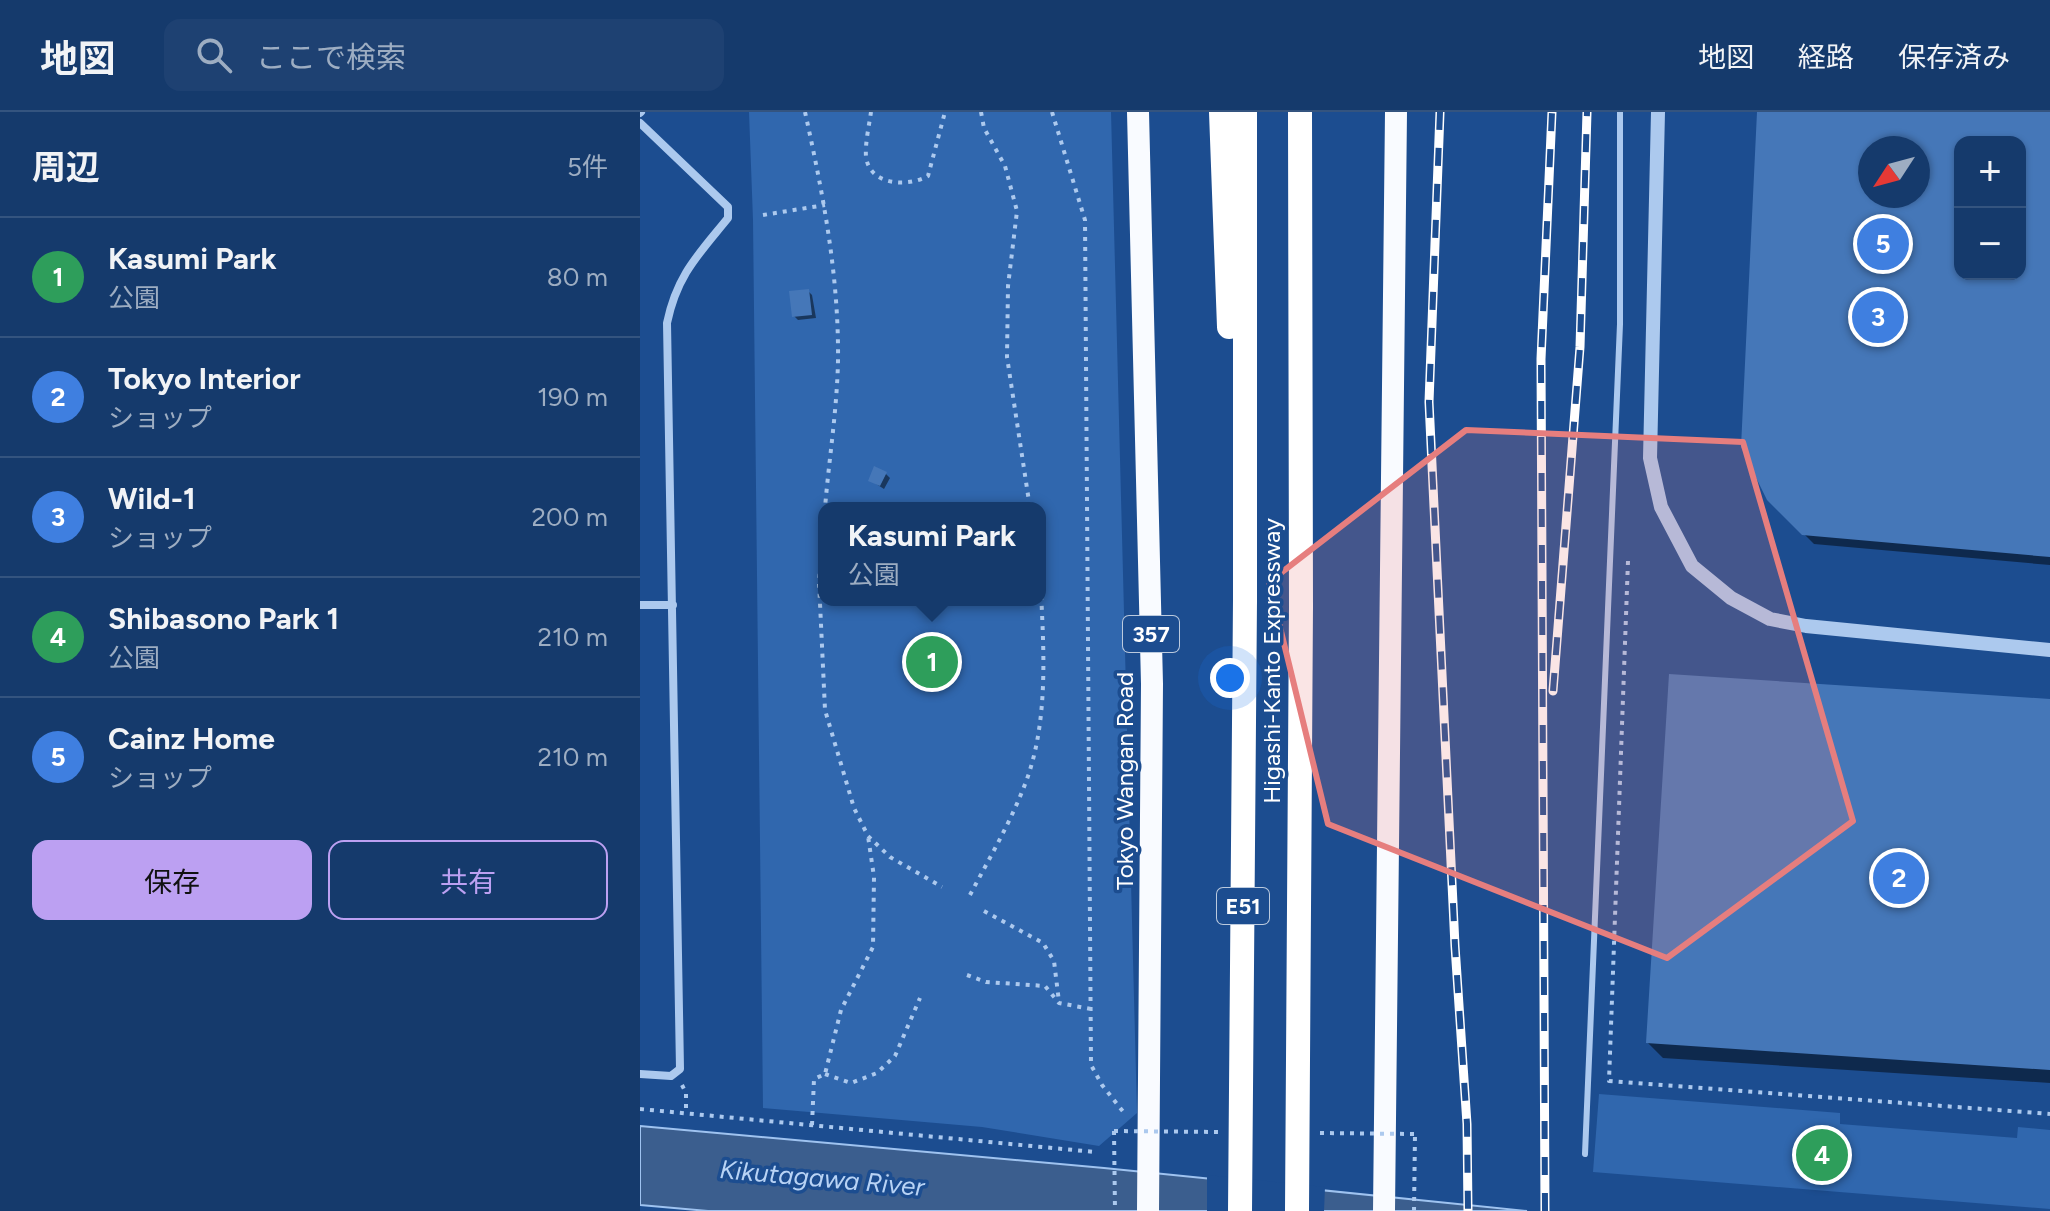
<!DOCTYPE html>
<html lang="ja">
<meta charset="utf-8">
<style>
body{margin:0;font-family:Figtree,"Noto Sans JP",sans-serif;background:#1e4172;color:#f1f3f6}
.controls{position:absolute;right:24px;top:24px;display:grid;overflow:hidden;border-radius:16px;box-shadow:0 2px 6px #0004}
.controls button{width:72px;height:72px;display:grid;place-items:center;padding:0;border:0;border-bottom:2px solid #34547f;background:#153a6c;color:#f1f3f6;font:40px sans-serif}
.compass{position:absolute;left:1218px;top:24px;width:72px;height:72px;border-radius:50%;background:#153a6c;box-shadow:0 2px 6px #0004;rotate:234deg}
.you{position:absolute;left:590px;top:566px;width:28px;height:28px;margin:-20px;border:6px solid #fff;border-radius:50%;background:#1a73e8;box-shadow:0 0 0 12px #1a73e833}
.badge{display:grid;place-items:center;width:52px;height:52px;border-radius:50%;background:#bca0f2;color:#fff;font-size:26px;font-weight:700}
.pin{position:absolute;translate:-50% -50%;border:4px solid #fff;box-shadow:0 2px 8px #0006}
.popup{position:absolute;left:178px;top:390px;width:228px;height:104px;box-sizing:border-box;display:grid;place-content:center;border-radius:16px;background:#153a6c;filter:drop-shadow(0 2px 6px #0005);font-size:26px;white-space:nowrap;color:#9dadc2}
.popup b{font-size:30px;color:#f1f3f6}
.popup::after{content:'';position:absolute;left:50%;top:100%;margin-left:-16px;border:16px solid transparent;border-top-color:#153a6c}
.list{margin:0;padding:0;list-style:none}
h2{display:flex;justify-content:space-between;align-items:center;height:104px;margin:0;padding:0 32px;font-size:34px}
h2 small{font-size:26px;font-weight:400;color:#9dadc2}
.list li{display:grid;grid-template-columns:52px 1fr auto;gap:24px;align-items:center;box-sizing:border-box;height:120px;padding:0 32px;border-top:2px solid #34547f}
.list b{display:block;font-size:30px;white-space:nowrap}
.list p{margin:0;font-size:26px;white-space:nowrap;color:#9dadc2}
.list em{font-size:26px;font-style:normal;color:#9dadc2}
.actions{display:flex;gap:16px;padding:24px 32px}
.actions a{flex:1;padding:18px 0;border:2px solid #bca0f2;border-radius:16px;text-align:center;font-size:28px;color:#bca0f2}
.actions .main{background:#bca0f2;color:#111}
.icon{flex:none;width:44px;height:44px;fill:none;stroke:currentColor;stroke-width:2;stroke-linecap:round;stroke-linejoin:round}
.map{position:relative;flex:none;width:1410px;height:1099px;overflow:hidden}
header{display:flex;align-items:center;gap:48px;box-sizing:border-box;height:112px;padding:0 40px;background:#153a6c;border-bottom:2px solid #34547f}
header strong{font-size:38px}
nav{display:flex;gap:44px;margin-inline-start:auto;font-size:28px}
.search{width:560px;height:72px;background:#1e4172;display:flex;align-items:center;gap:20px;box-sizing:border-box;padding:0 28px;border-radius:16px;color:#9dadc2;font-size:30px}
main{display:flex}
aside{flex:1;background:#153a6c}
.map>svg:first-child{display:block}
.green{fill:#3067ae;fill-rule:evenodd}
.water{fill:#3b5e8e;stroke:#9fc3f0;stroke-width:2}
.pier{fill:#1c4d90}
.shadow{fill:#0007;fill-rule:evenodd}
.building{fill:#4577b8;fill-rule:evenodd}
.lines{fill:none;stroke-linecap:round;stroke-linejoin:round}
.path{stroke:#acc9ee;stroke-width:4;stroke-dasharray:4 6;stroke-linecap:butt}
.service{stroke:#acc9ee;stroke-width:6}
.minor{stroke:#acc9ee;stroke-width:8}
.tertiary{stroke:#acc9ee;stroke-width:14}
.trunk{stroke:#f9fbff;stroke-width:22}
.motorway{stroke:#fff;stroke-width:24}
.rail-casing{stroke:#fff;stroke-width:9}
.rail{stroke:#1c4d90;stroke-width:6;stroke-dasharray:18;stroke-linecap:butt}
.path-bridge{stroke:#acc9ee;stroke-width:4;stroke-dasharray:4 6;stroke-linecap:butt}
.motorway-bridge{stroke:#fff;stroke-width:24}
.marked{fill:#e67e7e;fill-opacity:0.2;stroke:#e67e7e;stroke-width:6;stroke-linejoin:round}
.labels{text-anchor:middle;stroke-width:7;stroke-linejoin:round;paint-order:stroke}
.shield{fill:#1c4d90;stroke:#bbcade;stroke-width:2}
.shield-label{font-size:22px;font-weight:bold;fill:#fff}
.street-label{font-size:24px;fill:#fff;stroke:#1c4d90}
.water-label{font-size:26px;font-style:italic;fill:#b8d3f5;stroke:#1c4d90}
</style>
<header>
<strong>地図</strong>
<div class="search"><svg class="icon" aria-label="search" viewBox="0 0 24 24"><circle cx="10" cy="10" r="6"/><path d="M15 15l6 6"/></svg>ここで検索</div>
<nav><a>地図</a><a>経路</a><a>保存済み</a></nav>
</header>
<main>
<aside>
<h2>周辺<small>5件</small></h2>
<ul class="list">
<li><span class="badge" style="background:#2e9e5b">1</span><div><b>Kasumi Park</b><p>公園</p></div><em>80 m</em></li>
<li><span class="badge" style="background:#3f7fe0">2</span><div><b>Tokyo Interior</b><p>ショップ</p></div><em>190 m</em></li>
<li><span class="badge" style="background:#3f7fe0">3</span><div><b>Wild-1</b><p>ショップ</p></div><em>200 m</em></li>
<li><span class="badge" style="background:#2e9e5b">4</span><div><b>Shibasono Park 1</b><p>公園</p></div><em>210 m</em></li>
<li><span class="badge" style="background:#3f7fe0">5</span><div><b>Cainz Home</b><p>ショップ</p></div><em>210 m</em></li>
</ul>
<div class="actions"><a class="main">保存</a><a>共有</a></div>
</aside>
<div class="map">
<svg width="1410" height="1099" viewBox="0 0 1410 1099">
<rect width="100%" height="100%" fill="#1c4d90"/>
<path class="green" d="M109,0H471L497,1001L459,1034L342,1015L123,996L113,108ZM184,396H400V488H184Z
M959,982L1200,1001V1012L1377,1026L1378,1015L1410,1018V1097L953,1060Z"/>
<path class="water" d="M0,1014L464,1056L887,1099H68L0,1093Z"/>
<path class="pier" d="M567,1063L685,1075L684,1099H567Z"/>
<path class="shadow" d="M1119,0H1410V453L1174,432L1129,387ZM1320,30H1380V162H1320ZM1230,36H1278V84H1230Z
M168,179L172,183L176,206L158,208L154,204Z
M245,361L250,366L244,377L230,368Z
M1410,589V971L1023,946L1008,931Z"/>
<path class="building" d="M1117,0H1410V445L1162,423L1127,388L1101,335ZM1320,30H1380V162H1320ZM1230,36H1278V84H1230Z
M169,177L172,203L152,205L149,179Z
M234,354L247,360L240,374L228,369Z
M1029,562L1410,587V958L1006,931Z"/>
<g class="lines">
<path class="path" d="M165,0C183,82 199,164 198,249C197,298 189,347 185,396
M231,0C229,14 225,31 226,45C230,74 268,75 288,64L305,0
M341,0L344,16L365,54L377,99L368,174L367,245L390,396
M412,0L445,108L451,953L462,973L485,1002
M123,103L185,93
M184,412L179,470L185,598L214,696L228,724L250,745L302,775
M988,449L969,969L1410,1002
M330,783C350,745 372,708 387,667C410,602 403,528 400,460
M344,799L403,831L414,849L419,890
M327,863L346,870L405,874L419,891L451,897
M185,962L211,971L237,961L255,944L280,886
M42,973L46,981V1001
M0,997L455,1040
M172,1013L174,967L185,962L201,898L233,835L234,765L228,724
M474,1019L475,1099
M774,1099L775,1022"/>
<path class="service" d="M945,1042L980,212V0"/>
<path class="minor" d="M0,1L1,0
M0,11L88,95V106C58,143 37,163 27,211L40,957L31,964L0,962
M0,493H33"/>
<path class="tertiary" d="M1018,0L1010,346L1021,395L1052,454L1091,486L1130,507L1166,514L1410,538"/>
<path class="trunk" d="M498,0L512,572L508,1099
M744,1099L756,0"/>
<path class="motorway" d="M581,0L589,215
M605,0V488
M660,0L661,494"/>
<g class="rail-casing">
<path id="rail" d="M800,0L789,290L815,834L827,1012L828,1099
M913,579L940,235L947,0
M905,1099L901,247L912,0"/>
</g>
<use href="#rail" class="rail"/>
<path class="path-bridge" d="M474,1019L579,1020
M680,1021L775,1022"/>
<path class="motorway-bridge" d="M600,1099L605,488
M657,1099L661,494"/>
</g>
<path class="marked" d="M826,318L1103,330L1213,709L1027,846L688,712L629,470Z"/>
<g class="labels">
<g class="shield">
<rect x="483" y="504" width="56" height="36" rx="6"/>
<rect x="577" y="776" width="52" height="36" rx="6"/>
</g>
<g class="shield-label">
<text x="511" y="530">357</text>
<text x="603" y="802">E51</text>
</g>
<g class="street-label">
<text transform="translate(632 549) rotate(-90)" y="8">Higashi-Kanto Expressway</text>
<text transform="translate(485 669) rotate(-90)" y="8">Tokyo Wangan Road</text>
</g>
<g class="water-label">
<text transform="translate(182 1066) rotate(5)" y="9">Kikutagawa River</text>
</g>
</g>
</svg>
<div class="controls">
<button>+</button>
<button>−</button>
</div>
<svg class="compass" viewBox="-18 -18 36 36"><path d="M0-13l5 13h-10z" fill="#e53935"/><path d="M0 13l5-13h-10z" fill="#9dadc2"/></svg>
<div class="you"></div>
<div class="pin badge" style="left:292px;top:550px;background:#2e9e5b">1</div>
<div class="popup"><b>Kasumi Park</b>公園</div>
<div class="pin badge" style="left:1259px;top:766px;background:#3f7fe0">2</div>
<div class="pin badge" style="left:1238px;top:205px;background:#3f7fe0">3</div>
<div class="pin badge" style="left:1182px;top:1043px;background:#2e9e5b">4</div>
<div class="pin badge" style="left:1243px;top:132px;background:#3f7fe0">5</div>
</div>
</main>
